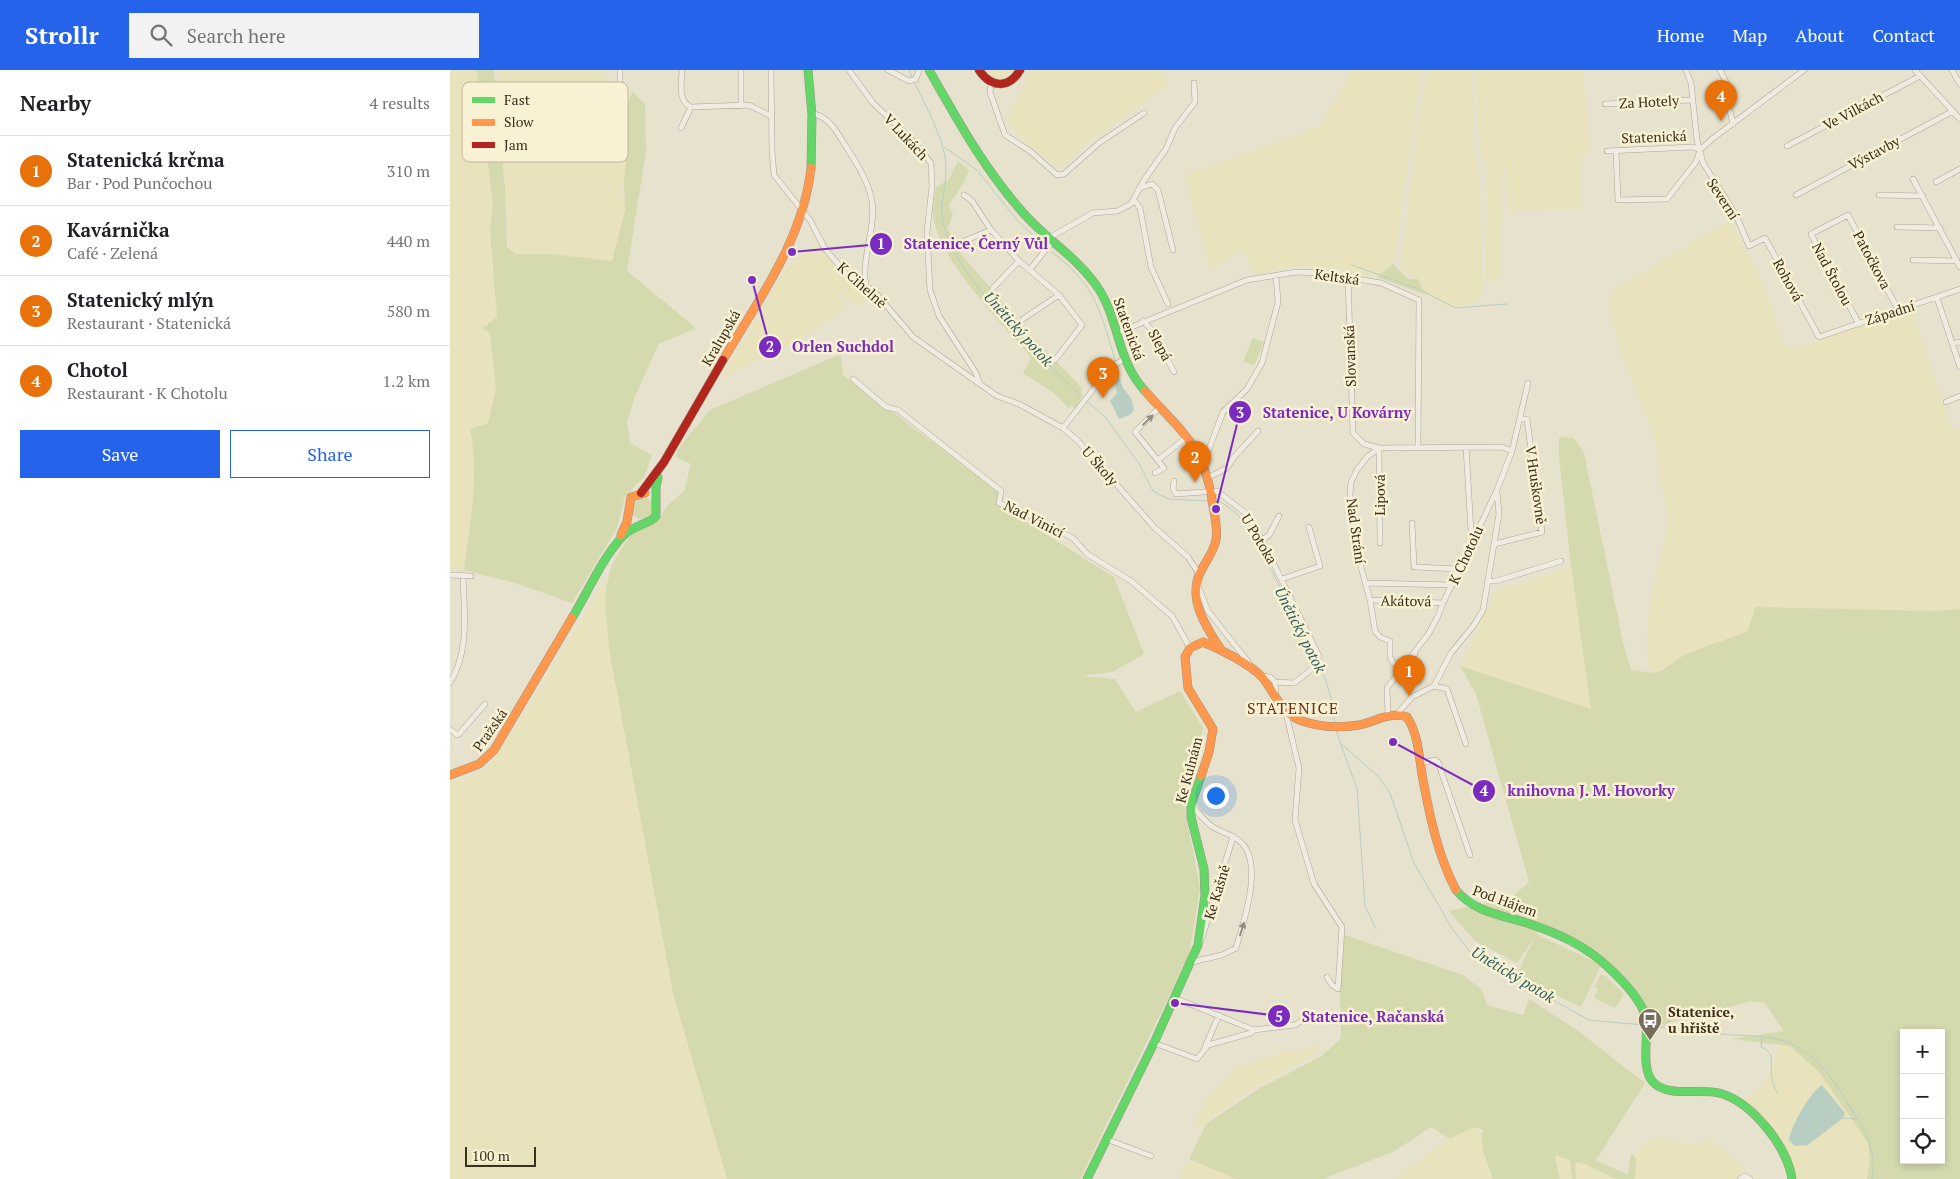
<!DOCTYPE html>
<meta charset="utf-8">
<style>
body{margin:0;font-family:"PT Serif",serif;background:#f2f2f2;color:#202124}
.controls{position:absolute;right:15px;bottom:15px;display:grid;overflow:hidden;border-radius:0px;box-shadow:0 2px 8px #0003}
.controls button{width:45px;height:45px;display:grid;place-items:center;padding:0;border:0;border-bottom:1px solid #e0e0e0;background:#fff;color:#202124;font:25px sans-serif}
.scale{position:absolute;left:15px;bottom:12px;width:71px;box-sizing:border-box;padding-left:5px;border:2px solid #3d2f1d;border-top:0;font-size:14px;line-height:18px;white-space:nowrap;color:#3d2f1d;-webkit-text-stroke:4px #f9f1d3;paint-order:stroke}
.you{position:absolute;left:765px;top:725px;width:18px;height:18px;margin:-12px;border:4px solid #fff;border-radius:50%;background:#1a73e8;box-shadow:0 0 0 8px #1a73e833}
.badge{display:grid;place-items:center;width:32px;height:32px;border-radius:50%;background:#2563eb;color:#fff;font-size:16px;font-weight:700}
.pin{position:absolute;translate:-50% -41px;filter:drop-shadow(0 1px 2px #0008)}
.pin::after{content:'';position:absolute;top:26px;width:18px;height:15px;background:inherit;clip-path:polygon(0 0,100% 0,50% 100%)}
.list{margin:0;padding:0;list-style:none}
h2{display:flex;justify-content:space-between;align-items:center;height:65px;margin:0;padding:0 20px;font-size:21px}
h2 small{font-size:16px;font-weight:400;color:#757577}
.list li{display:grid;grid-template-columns:32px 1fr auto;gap:15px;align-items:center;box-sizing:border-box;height:70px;padding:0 20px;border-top:1px solid #e0e0e0}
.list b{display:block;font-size:19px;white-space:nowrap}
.list p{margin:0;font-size:16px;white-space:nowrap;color:#757577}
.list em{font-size:16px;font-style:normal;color:#757577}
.actions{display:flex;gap:10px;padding:15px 20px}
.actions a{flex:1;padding:11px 0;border:1px solid #2563eb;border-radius:0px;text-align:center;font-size:18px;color:#2563eb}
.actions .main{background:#2563eb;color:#fff}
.icon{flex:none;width:28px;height:28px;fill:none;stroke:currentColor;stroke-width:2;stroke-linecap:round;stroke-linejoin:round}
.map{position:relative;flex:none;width:1510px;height:1109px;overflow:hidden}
header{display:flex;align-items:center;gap:30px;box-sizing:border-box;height:70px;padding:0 25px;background:#2563eb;color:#fff}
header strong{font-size:24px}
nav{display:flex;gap:28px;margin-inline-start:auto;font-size:18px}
.search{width:350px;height:45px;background:#f2f2f2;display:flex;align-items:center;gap:12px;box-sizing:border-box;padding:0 18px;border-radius:0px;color:#757577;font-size:19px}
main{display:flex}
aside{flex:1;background:#fff}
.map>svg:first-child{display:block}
.farmland{fill:#e8e3bc}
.green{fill:#d5d9ae;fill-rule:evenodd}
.water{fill:#b9cec2}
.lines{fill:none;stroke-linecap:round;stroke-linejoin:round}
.stream{stroke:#b9cec2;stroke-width:1}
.street-casing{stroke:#ada696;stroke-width:6}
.fast-casing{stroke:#9c9686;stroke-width:9}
.slow-casing{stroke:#9c9686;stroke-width:9}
.jam-casing{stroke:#9c9686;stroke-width:9}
.street{stroke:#efebe0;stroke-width:5}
.fast{stroke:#63d668;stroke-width:8}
.slow{stroke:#ff974d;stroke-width:8}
.jam{stroke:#b3261e;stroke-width:8}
.oneway{fill:#968d7e}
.labels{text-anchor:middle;stroke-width:5;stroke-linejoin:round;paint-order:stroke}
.street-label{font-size:14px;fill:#3d2f1d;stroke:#f9f1d3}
.poi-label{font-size:14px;font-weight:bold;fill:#3d2f1d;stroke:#f9f1d3;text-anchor:start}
.water-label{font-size:15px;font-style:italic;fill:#2b5d5e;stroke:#f9f1d3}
.quarter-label{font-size:16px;letter-spacing:1px;fill:#6e3118;stroke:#f9f1d3}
.key{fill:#f9f1d3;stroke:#c1b79c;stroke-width:1}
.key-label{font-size:14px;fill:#3d2f1d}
.leader{fill:none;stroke:#7b2cbf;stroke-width:2}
.callout-dot{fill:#7b2cbf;stroke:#f9f1d3;stroke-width:2}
.mark-label{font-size:15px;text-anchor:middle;font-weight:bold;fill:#fff}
.callout-label{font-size:15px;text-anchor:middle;font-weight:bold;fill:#7b2cbf;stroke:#f9f1d3;stroke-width:5;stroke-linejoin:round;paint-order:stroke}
</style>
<header>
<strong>Strollr</strong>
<div class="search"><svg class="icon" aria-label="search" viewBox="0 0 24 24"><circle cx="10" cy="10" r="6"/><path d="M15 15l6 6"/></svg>Search here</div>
<nav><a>Home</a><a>Map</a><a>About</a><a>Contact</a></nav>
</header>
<main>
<aside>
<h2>Nearby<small>4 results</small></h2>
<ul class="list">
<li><span class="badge" style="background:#e8710a">1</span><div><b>Statenická krčma</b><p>Bar · Pod Punčochou</p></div><em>310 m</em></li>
<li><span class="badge" style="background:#e8710a">2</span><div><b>Kavárnička</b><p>Café · Zelená</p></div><em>440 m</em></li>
<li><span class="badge" style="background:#e8710a">3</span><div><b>Statenický mlýn</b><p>Restaurant · Statenická</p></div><em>580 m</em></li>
<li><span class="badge" style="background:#e8710a">4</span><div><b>Chotol</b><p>Restaurant · K Chotolu</p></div><em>1.2 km</em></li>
</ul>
<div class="actions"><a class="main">Save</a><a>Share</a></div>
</aside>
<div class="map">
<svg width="1510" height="1109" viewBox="0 0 1510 1109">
<rect width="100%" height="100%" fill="#e7e2cd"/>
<path class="farmland" d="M0,0H27L43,134L40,160L47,248L33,258L40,264L46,318L38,353L20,359L25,382L26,410L14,500L0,499Z
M47,0H155L154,16L176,47L177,52L173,69L177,81L175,92L177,97L171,122L176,133L175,141L162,191L101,184H65L60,180Z
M535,0H563L551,10L541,7Z
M581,0H714L718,15L635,74L611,100L570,67L557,52Z
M902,0H972L943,194L927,207L888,198L842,197L806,204L792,180L760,201L735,105L869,57Z
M978,0H1022L1023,75L1030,118L1033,221L1029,228L1018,234L1006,236H999L984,230L976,224L970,210L953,202L951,199L968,55Z
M1026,0H1133L1139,75L1138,84L1132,86V138L1058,141L1056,97L1053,91L1051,204L1049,208L1044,211L1037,210L1036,207L1037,99L1031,81L1028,58Z
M1277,152H1282L1297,184L1300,185L1319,230L1332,271L1337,277L1341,278L1356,275L1457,240L1463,243L1502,360L1510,358V539L1485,541L1305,537L1298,561L1226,589L1211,601L1204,603L1199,599L1197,592V557L1204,513L1217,460L1218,444L1210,409L1205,368L1172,285L1160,243V228L1165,219Z
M366,175L369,176L395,206L418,225L410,237L386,221L395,239L379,251L345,272L272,308L336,199L357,179Z
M1121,496L1141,639L1010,596L1046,521Z
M160,503L156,519L159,579L223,923L277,1109H0V712L36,701L72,648Z
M867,975L871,980L787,1028L749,1058L744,1055L756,1028L787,997L834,982H845Z
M1330,976H1340L1369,1002L1418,1073L1420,1089L1417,1109H1344L1340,1090L1294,1032L1314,1015Z
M1023,1056L1027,1057L1041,1109H945L995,1072Z
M1208,1068L1242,1075L1260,1069L1296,1099L1283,1109H1185L1186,1082L1195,1072Z
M1107,1086L1116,1087L1119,1091L1122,1109H1111Z
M737,1092L755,1095L785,1109H731L733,1097Z
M1135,1094L1155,1103L1165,1109H1126V1095Z"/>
<path class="green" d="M27,0H44L55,118L57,177L65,184H101L162,191L175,141L174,110L177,81L173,68L176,47L158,22L174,15L178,34L182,21L195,34L196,81L177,201L246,258L209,274L185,326L177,352L180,373L202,385L194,407L175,426L167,458L122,533L65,513L14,500C20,452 30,406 20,359L38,353L46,318L40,264L33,258L47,247L40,160L43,134Z
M508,91L519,100L512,116L498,136L503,144L498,158L502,169L500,171L586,271L632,318L631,329L625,339L622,335L619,338L604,323L573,303L581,288C551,251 495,197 484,152C481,142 485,128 486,118L500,108Z
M943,194L959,209H968L976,225L927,207Z
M803,268L814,272L804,296L793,291Z
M391,284L393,305L549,422L551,436L664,507L694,584L662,602L630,606L665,609L686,642L730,621L753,658L735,739L750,819L739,885L630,1109H277L223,923L159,579L156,543V519L162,494L182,463L209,450L216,437L234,421L241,394L226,387L228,379L260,340Z
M1109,367L1124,368L1134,383L1173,572L1181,600L1204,603L1211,601L1234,585L1298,561L1305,537L1485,541L1510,539V1109H1417L1420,1089L1418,1073L1369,1002L1340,976L1281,969L1334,961L1315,933L1302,931L1199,958L1191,927L1142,882L1092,856L1067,893L1025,871L999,841L1061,828L1079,812L1026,624L1010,596L1141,639L1121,496L1109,386ZM1454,963H1491V1090H1454Z
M181 438a11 11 0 1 1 22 0a11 11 0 1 1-22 0Z
M889,863L1013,905L1031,919L1037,935L1073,945L1079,929L1128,961L1195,1013L1146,1090L1178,1105L1181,1084H1183L1186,1089L1185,1109H1165L1135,1094L1125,1092L1126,1109H1122L1120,1090L1105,1085L1110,1109H1043L1034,1084L1031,1064L1034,1060L1023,1057L1000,1069L981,1057L945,1081L873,1109H786L739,1089L756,1054L810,1018L872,986L891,968Z
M1086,864L1151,895L1131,937L1066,906Z
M1150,905H1155L1174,924L1165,938L1144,928L1148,919L1145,917Z"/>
<path class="water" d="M669,306L673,318L681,328L684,340L680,345L669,349L660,331L667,323L665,311Z
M1372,1015L1395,1043L1393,1048L1358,1075L1344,1076L1339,1070C1341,1056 1360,1022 1372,1015Z"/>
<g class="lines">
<path class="stream" d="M459,0L462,7
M464,11C475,35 495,70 496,96C497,116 488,136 494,156C509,212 592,289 634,328
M494,77L527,100L566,149L595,177
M599,180C646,214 650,240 666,293
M902,195L971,220L1005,238L1057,234
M667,297L669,306
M637,331L656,348L690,395L703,421L718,429L759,431
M766,431L771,432L785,442L795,454L826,509L875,608L881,628L885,653
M886,660L891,674L929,707L940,723L964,793L1003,860L1021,883L1050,901L1139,950L1193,955
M891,675L907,718L915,836L926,859
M1199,956C1227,959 1255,962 1282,965C1302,966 1328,966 1346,976C1371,991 1389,1017 1403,1042C1417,1065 1427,1082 1422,1109
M1212,957L1223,948
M1312,968L1311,977C1327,983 1319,996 1322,1009C1323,1014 1326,1020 1328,1024
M1393,1048L1407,1049"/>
<g class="street-casing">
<path id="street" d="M232,0C232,13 227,31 241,37L299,35L321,46
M291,0V36
M321,0L322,81L324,105L360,150L375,179L396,203L424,221L463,267L547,326L569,334L613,358L628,371L705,458L738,487L749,504
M399,0L423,33L462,70L481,93L482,117L477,162L480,220L489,246L526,303L529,312
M438,0L459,11L466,9L469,0
M1236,0L1241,13L1247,70L1253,93L1286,145L1299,176L1315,168L1369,267L1510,219
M1270,0L1279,18V37L1283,54
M1465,0L1510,49
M1502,0L1510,14
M170,12V0
M541,15L540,22L555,65L580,81L607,105L614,104L649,73L694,43
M1155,34L1243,30
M364,44C378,47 386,60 393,72C405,90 418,110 422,131C426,159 411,188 416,216
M231,58L241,37
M1337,76L1470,6
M1157,81L1243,77L1250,80
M1166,81L1168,130L1217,129L1246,92L1250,80L1262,69L1354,0
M1463,109L1510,197
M1486,112L1510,99
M690,118L702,114L708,120L723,180
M514,125L522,131L541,160L569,191L609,225L632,255L605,290
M1346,125L1503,41
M1429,125L1473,126
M684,130L690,138L701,197L718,234
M1447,157L1490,158
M599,168L643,143L667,141L681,134L694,110L716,79L725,58L745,32L744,13
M507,174L541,160
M1463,190L1507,191
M580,199L603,171
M898,207L903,363L914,374L929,378L930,473
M543,218L569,191
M1487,228L1510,297
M573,249L609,225
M693,251L703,261L724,302
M1409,254L1361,164L1398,145L1446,236
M667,263L797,210L846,202L871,203L931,213L969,230L968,376
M1502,274L1510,272
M403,309L436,337L448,340L551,421L549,433L596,453L624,469L637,484L681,511L722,546L740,578
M1496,332L1510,326
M613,358L660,298L674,289
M1016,377L1021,461L1024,467
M708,390L737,367
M754,392L773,342L797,319L812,293L828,232L826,206
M705,403L714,398L685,362L710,337
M759,407L777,398L784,387L808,361
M724,411L723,419L726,424L767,421L794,442L812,470L869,586
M962,453L964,497L1009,499
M812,470L819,465L829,446
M1045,474L1092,462L1077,349H1072
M0,505L21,506
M832,509L870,496L859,457
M1039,511H1046L1111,491
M747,513L758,541L799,593L800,598
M915,513L1002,515
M920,530L993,533
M965,584L948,594L943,593L940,587V571L930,567L925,561L920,530L906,479L900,424L901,412L907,400L917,387L929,378L1052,377L1062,381
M811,606L820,607L825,612L826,628
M825,612L844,613L862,599
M0,613C20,580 14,542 13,506
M984,616L997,619L1016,674
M836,643L849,698L845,750L864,814L892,857L888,919L882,915L877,907
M948,643L962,627L984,616L1001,583L1024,555L1033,540L1049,444L1047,422
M938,646L937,618L979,563L988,546L993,533L1047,420L1062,381L1078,313
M0,659L7,665L9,664L35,634
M970,693L985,690L988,692L1020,785
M741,735C748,742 755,752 763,757C771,762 780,764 787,769C816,788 794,851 786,878L772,885L742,892
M751,871L783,767
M725,928L804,960
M704,973L747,989L758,975L801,963L804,960L845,955L856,948
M755,977L769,945
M656,1069L701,1086
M1290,1109L1295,1106L1300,1109"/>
</g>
<g class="fast-casing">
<path id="fast" d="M358,0L362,45L361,98
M479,0C508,51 536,102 576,146C598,170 627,188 646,215C670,248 665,288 695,321
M122,548C138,522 152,488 173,466C183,455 200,454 206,446V417L208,407
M1006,820C1024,842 1051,845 1077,853C1107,863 1135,875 1159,898C1172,910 1187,925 1194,942C1201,962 1189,997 1203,1012C1218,1028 1250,1018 1269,1023C1301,1031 1338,1077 1342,1109
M637,1109L704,973L748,875L755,825L754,799L741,747V735L751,706"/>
</g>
<g class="slow-casing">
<path id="slow" d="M273,290C309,229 353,170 361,98
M695,321C734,365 754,374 763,436C765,447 768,459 766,470C764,481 756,491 751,501C737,527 755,556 770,578
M171,465L177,452L181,427L195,423
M753,572C770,579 800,594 812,607C826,624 830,643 852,651C870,657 891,658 909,655C925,652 940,641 957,647C969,665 969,689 973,710C980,747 988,786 1006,820
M0,705L29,694L44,680L122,548
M751,706L759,682L763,659L738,618L735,587L740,578L753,572"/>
</g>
<g class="jam-casing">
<path id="jam" d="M529,0C541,18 559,19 570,0
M191,423L214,392L273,290"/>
</g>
<use href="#street" class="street"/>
<use href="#fast" class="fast"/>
<use href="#slow" class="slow"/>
<use href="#jam" class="jam"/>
</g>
<defs><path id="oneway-solid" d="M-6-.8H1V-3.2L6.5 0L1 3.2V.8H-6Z" transform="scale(1.25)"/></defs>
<g class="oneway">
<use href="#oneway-solid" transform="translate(698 350) rotate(-44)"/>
<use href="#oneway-solid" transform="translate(792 859) rotate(-73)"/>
</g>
<defs>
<g id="bus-pin" transform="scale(1.25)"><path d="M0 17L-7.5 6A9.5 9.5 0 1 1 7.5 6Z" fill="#786e5b" stroke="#f9f1d3"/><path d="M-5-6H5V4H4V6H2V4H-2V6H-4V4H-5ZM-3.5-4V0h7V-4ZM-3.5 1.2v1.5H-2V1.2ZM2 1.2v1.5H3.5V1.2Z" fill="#fff"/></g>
</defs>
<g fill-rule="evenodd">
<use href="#bus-pin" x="1200" y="950"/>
</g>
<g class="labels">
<g class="street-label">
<text transform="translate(1199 32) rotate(-3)" y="5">Za Hotely</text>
<text transform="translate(1403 41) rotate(-28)" y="5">Ve Vilkách</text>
<text transform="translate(456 67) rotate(47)" y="5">V Lukách</text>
<text transform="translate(1204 67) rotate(-2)" y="5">Statenická</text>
<text transform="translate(1424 83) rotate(-28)" y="5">Výstavby</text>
<text transform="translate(1273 129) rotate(57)" y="5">Severní</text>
<text transform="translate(1422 190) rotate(62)" y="5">Patočkova</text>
<text transform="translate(1382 204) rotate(62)" y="5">Nad Štolou</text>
<text transform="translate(887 207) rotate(8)" y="5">Keltská</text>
<text transform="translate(1338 210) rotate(61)" y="5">Rohová</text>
<text transform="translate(412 215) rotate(42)" y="5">K Cihelně</text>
<text transform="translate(1440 243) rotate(-18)" y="5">Západní</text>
<text transform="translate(679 259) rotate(70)" y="5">Statenická</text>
<text transform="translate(271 268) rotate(-60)" y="5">Kralupská</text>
<text transform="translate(710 275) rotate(62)" y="5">Slepá</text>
<text transform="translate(900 286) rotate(-92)" y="5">Slovanská</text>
<text transform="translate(650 396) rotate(49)" y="5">U Školy</text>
<text transform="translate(1086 415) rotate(82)" y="5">V Hruškovně</text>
<text transform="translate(930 425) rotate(-90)" y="5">Lipová</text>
<text transform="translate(584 449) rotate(27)" y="5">Nad Vinicí</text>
<text transform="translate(906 461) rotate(82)" y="5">Nad Strání</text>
<text transform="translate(809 469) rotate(59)" y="5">U Potoka</text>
<text transform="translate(1016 485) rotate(-65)" y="5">K Chotolu</text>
<text transform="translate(956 531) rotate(1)" y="5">Akátová</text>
<text transform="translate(40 660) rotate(-55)" y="5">Pražská</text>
<text transform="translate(739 700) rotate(-75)" y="5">Ke Kulnám</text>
<text transform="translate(767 822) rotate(-73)" y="5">Ke Kašně</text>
<text transform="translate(1055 831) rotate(20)" y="5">Pod Hájem</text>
</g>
<g class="poi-label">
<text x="1218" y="947">Statenice,<tspan x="1218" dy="16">u hřiště</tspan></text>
</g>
<g class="water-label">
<text transform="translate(568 259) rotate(48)" y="5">Únětický potok</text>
<text transform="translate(850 560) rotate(63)" y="5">Únětický potok</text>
<text transform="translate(1063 905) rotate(31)" y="5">Únětický potok</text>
</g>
<g class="quarter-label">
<text x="843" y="644">STATENICE</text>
</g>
</g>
<rect x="12" y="12" width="166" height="80" rx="8" class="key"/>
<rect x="22" y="27" width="23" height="6" fill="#63d668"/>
<rect x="22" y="49" width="23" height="7" fill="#ff974d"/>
<rect x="22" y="72" width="23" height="6" fill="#b3261e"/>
<g class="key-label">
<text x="54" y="35">Fast</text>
<text x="54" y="57">Slow</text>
<text x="54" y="80">Jam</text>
</g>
<path class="leader" d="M342 182L431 174M302 210L320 277M766 439L790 342M943 672L1034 721M725 933L829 946"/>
<g class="callout-dot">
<circle cx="342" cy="182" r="5"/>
<circle cx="302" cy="210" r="5"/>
<circle cx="766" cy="439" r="5"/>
<circle cx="943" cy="672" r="5"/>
<circle cx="725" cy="933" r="5"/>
<circle cx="431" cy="174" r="12"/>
<circle cx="320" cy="277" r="12"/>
<circle cx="790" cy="342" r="12"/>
<circle cx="1034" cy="721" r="12"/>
<circle cx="829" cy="946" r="12"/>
</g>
<g class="mark-label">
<text x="431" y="179">1</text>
<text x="320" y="282">2</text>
<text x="790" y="348">3</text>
<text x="1034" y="726">4</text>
<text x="829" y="952">5</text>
</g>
<g class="callout-label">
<text x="526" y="179">Statenice, Černý Vůl</text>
<text x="393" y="282">Orlen Suchdol</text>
<text x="887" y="348">Statenice, U Kovárny</text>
<text x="1141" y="726">knihovna J. M. Hovorky</text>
<text x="923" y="952">Statenice, Račanská</text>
</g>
</svg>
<div class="controls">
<button>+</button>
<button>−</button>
<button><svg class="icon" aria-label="locate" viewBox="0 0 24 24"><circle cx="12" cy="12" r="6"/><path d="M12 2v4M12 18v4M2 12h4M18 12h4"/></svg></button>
</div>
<div class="scale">100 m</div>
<div class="you"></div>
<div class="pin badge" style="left:959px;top:626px;background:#e8710a">1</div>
<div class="pin badge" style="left:745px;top:412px;background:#e8710a">2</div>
<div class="pin badge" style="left:653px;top:328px;background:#e8710a">3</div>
<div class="pin badge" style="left:1271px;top:51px;background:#e8710a">4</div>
</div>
</main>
